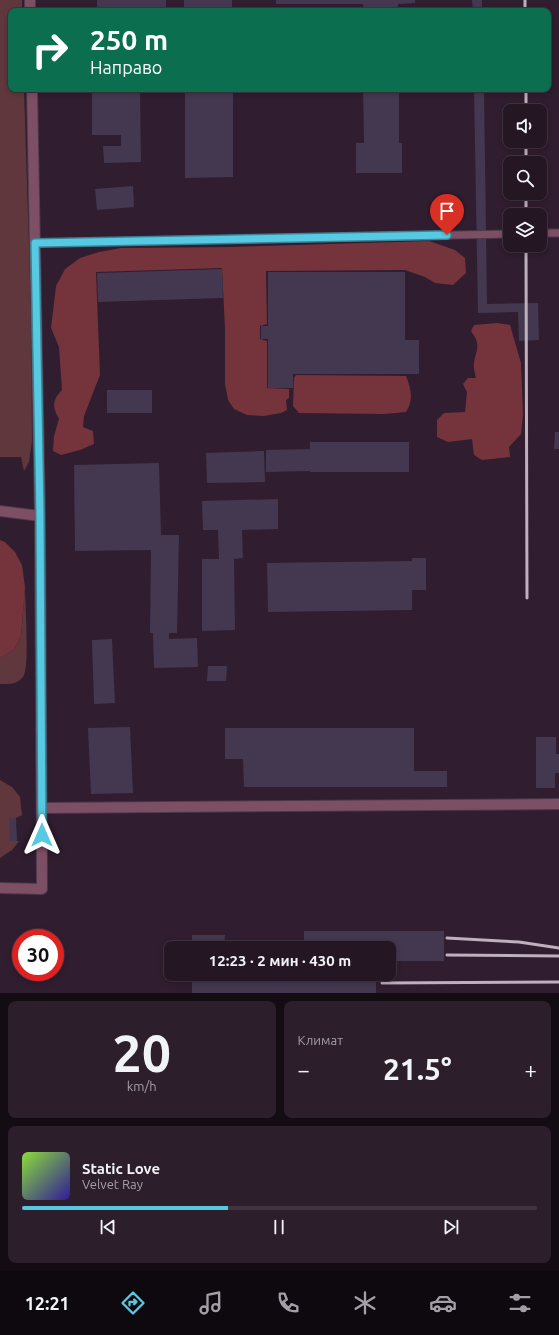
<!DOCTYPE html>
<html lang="ru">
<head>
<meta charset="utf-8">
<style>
	body { margin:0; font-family:Ubuntu,sans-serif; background:#2c1f2b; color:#f1f3f6; height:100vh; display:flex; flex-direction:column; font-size:15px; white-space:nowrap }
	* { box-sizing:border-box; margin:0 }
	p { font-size:13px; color:#a39fa6 }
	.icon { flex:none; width:22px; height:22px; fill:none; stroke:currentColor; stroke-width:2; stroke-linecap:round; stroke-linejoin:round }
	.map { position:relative; height:993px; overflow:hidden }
	.side { display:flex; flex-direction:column; gap:8px; padding:8px; background:#140c13; flex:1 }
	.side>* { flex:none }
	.top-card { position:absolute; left:8px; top:8px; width:543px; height:84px; border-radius:8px; box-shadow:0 2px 6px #0003,0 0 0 1px #413541; background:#0b6e4f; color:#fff; overflow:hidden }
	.buttons { position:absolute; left:503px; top:104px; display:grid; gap:8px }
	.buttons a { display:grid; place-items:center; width:44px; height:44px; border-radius:8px; background:#241623; box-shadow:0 2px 6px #0003,0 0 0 1px #413541; font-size:20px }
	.speed { position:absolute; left:12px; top:929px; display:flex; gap:8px; font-size:20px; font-weight:700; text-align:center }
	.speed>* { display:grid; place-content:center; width:52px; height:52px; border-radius:50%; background:#241623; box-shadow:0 2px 6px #0003,0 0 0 1px #413541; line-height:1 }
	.speed .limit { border:6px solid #d22; background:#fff; color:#111 }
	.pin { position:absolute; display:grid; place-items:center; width:34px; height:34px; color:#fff; margin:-41px -17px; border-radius:50% 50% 50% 0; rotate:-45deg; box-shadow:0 0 4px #0007 }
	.pin .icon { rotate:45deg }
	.me { position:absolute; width:44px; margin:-22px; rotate:0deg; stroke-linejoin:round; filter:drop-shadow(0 0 3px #0008) }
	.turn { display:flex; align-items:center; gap:14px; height:84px; padding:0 16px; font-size:18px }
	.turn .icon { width:52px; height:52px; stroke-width:2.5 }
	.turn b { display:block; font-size:28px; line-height:34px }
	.big { font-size:30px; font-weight:700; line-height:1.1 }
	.side .widget { flex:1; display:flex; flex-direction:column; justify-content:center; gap:6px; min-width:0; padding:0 14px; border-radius:8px; background:#2c1f2b }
	.side .dial { align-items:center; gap:0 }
	.dial b { font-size:52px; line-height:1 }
	.song { display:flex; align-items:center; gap:12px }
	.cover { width:48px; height:48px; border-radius:6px; background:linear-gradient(135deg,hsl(90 70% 55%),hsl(250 70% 35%)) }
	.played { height:4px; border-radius:2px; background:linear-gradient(90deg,#57c9e2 40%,#413541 40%) }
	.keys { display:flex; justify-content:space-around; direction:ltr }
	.heat { display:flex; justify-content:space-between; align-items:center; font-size:22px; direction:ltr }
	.side .tiles { flex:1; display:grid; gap:8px; grid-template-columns:1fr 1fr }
	.widget:last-child { grid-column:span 2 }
	.trip { position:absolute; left:164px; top:941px; width:232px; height:40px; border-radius:8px; background:#241623; box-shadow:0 2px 6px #0003,0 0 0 1px #413541; font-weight:700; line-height:40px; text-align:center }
	.dock { display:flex; height:64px; justify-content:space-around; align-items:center; background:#0e090e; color:#a39fa6 }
	.dock .icon { width:28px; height:28px }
	.dock .active { color:#57c9e2 }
	.dock b { font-size:18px; color:#f1f3f6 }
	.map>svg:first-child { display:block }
</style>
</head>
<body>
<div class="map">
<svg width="559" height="993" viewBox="0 0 559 993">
	<rect width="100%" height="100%" fill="#301d2f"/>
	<path fill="#60373c" d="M 0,0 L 22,0 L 22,11 L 11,11 L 11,89 L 24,89 L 31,308 L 32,441 L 29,462 L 24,471 L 21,457 L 0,457 Z
		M 25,587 C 25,602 30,668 23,677 C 16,685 9,684 0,684 L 0,658 L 14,650 L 21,636 Z
		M 0,780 L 12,787 L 20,797 L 22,815 L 16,818 L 10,818 L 17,841 L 19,841 L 12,850 L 0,858 Z"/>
	<path fill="#75333c" d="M 429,241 L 455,250 L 465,258 L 466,273 L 453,285 L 435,283 L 425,277 L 405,270 L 266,271 L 267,324 L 260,326 L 260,339 L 267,341 L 267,388 L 289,389 L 289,398 L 286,400 L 287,410 L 281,413 L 264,416 L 247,415 L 234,409 L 228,400 L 225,384 L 225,329 L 222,268 L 96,272 L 100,375 L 84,416 L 83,427 L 93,431 L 94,444 L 80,450 L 61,455 L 53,451 L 54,436 L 59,419 C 52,406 52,401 62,390 L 59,347 L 51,328 L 56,286 L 65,269 L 80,258 L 99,252 L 121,248 L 230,247 Z
		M 497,323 L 510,325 L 521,363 L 523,414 L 521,434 L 509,447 L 510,457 L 482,460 L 474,455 L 472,439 L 448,442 L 437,437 L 437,420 L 444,413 L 465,412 L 467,392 L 463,384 L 468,378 L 476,378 C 475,373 473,367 474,362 C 477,347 481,345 471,331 L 474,325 Z
		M 296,375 L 406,376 C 411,388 414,400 406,412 L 384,414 L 299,413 L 293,406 L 294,378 Z
		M 0,540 L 5,542 L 15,552 L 22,565 L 25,587 L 21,636 L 14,650 L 0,658 Z"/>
	<path fill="#433850" d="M 97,0 L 166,0 L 166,11 L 97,11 Z
		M 184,0 L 232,0 L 232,11 L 184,11 Z
		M 276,0 L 415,0 L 415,3 L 398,4 L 398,11 L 363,11 L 363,4 L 276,4 Z
		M 472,0 L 482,0 L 482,11 L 473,11 Z
		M 92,89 L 140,89 L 141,162 L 104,163 L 103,146 L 121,146 L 121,135 L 92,135 Z
		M 185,89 L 233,89 L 233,177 L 185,178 Z
		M 363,89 L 399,89 L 399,143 L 402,143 L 402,173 L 356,173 L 356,143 L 364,143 Z
		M 474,89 L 484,89 L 487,304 L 538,303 L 539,340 L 519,341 L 518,312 L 478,313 Z
		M 133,186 L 134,207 L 97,210 L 95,189 Z
		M 222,269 L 223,298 L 98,302 L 97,273 Z
		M 268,272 L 405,272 L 405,340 L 419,340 L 419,374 L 293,374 L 293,388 L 268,388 L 268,339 L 261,339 L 261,326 L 268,326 Z
		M 107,390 L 152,390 L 152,413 L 107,413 Z
		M 555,432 L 559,432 L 559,449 L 554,449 Z
		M 310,442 L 409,442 L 409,472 L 310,472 L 310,471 L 266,472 L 266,450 L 310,449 Z
		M 264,451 L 265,482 L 207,483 L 206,453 Z
		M 159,463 L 161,535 L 179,535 L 177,633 L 169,633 L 169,639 L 197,638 L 198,667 L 154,668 L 153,633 L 150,633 L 151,550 L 75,551 L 74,465 Z
		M 278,499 L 278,529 L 242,530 L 243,558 L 234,559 L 235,630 L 202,631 L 202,559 L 219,559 L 218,530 L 203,530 L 202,501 Z
		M 412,558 L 426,558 L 426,590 L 412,590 L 412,610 L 268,612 L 267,563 L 412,561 Z
		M 112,639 L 115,703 L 94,704 L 92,640 Z
		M 208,666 L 227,666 L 226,681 L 207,681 Z
		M 130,727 L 133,793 L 91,794 L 88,728 Z
		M 225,728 L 414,728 L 414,771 L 447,771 L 447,787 L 244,787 L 243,759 L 225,759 Z
		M 536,737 L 556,737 L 556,754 L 559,754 L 559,773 L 555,773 L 555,788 L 536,788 Z
		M 9,818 L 16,818 L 17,841 L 10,841 Z
		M 304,931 L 444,931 L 444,961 L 389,961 L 389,948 L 304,948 Z
		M 192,935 L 225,935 L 224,948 L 192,948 Z
		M 192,974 L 224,974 L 224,977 L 376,978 L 376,993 L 192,993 Z"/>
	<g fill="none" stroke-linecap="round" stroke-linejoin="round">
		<defs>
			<path id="lane" d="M 540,233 L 559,233
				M 35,243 L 510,234"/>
			<path id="street" d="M 30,0 L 30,11
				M 0,511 L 40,516
				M 42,808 L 559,804
				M 0,888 L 42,889 L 40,516 L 32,89"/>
		</defs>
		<use href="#lane" stroke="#4b394a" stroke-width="9"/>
		<use href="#street" stroke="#4b394a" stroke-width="12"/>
		<use href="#lane" stroke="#7d4f65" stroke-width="7"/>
		<use href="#street" stroke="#7d4f65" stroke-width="10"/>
		<path stroke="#beb0bd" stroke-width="3" d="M 525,0 L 525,11
			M 526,89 L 526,111
			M 526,141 L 526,163
			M 526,193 L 526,215
			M 526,245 L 527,598
			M 447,938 L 519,942 L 559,948
			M 447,955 L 559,956
			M 382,983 L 559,982"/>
	</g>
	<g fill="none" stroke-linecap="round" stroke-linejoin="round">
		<defs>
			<path id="route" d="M 42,835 L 40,516 L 35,243 L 447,235"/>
		</defs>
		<use href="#route" stroke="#398393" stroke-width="10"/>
		<use href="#route" stroke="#57c9e2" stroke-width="7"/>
	</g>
</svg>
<div class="buttons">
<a><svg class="icon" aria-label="sound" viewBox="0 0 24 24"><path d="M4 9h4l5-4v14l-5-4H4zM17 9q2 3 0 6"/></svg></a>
<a><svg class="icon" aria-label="search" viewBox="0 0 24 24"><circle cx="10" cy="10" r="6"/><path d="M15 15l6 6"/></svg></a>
<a><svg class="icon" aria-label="layers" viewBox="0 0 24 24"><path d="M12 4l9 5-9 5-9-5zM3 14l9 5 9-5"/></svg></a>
</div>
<div class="speed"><div class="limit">30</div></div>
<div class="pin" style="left:447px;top:235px;background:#d93025"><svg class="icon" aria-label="arrive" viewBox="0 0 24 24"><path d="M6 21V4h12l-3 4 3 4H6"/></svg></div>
<svg class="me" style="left:42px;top:835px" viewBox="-20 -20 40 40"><path d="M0-17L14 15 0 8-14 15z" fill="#57c9e2" stroke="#fff" stroke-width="4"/></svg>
<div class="trip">12:23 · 2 мин · 430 m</div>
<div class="top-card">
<div class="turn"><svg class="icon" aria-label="right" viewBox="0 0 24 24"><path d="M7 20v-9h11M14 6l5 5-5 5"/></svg><div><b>250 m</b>Направо</div></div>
</div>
</div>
<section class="side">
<div class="tiles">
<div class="widget dial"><b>20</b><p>km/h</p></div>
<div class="widget"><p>Климат</p>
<div class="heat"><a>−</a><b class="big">21.5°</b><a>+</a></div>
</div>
<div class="widget">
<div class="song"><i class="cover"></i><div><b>Static Love</b><p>Velvet Ray</p></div></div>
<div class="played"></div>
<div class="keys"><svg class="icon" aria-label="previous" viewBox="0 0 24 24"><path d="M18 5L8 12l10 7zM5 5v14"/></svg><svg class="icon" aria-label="pause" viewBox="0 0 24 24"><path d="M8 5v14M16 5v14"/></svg><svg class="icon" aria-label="next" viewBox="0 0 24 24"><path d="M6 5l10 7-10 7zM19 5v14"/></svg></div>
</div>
</div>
</section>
<nav class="dock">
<b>12:21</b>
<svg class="icon active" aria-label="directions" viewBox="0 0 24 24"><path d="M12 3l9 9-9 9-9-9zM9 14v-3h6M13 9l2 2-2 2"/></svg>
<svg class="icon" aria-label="music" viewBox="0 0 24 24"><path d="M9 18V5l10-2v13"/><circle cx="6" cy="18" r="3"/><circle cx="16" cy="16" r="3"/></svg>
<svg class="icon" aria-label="phone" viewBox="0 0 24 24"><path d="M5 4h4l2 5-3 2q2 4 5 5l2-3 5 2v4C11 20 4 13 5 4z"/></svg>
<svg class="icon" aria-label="climate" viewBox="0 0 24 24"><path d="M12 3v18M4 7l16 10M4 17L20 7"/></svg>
<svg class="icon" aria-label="car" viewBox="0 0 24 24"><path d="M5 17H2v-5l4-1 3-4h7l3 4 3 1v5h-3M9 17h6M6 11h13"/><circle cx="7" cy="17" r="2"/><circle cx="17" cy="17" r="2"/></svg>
<svg class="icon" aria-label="filters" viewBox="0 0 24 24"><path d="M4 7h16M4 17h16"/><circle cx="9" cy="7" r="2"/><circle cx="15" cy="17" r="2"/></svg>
</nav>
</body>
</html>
